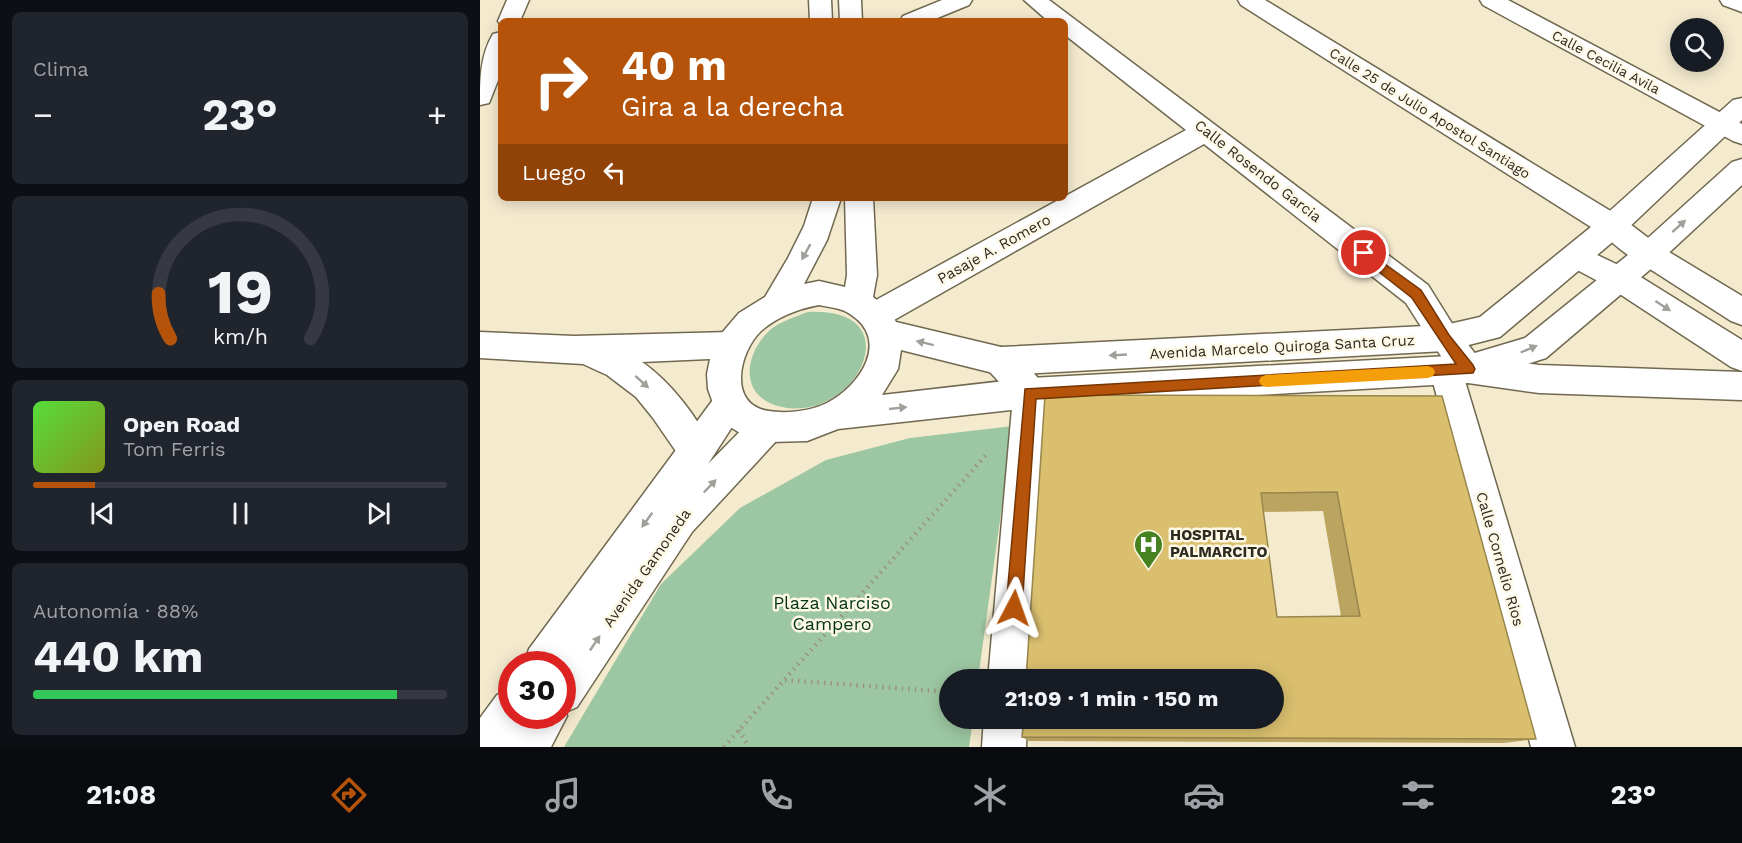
<!DOCTYPE html>
<html lang="es">
<head>
<meta charset="utf-8">
<style>
	body { margin:0; font-family:"Work Sans",sans-serif; background:#20242c; color:#f1f3f6; height:100vh; display:flex; flex-direction:column; font-size:22px; white-space:nowrap }
	* { box-sizing:border-box; margin:0 }
	p { font-size:20px; color:#9ea1a6 }
	.icon { flex:none; width:33px; height:33px; fill:none; stroke:currentColor; stroke-width:2; stroke-linecap:round; stroke-linejoin:round }
	.map { position:relative; flex:1; overflow:hidden }
	.sheet { display:flex; flex-direction:column; gap:12px; padding:12px; background:#0d0f14; width:480px }
	.sheet>* { flex:none }
	.guide { position:absolute; left:18px; top:18px; width:570px; height:183px; border-radius:9px; box-shadow:0 3px 15px #0003; background:#b45309; color:#fff; overflow:hidden }
	.controls { position:absolute; left:1190px; top:18px; display:grid; gap:12px }
	.controls a { display:grid; place-items:center; width:54px; height:54px; border-radius:50%; background:#171b24; box-shadow:0 3px 15px #0003; font-size:30px }
	.speed { position:absolute; left:18px; top:651px; display:flex; gap:12px; font-size:30px; font-weight:700; text-align:center }
	.speed>* { display:grid; place-content:center; width:78px; height:78px; border-radius:50%; background:#171b24; box-shadow:0 3px 15px #0003; line-height:1 }
	.speed .limit { border:9px solid #d22; background:#fff; color:#111 }
	.pin { position:absolute; display:grid; place-items:center; width:51px; height:51px; color:#fff; margin:-26px; border:3px solid #fff; border-radius:50%; box-shadow:0 2px 6px #0007 }
	.me { position:absolute; width:66px; margin:-33px; rotate:4deg; stroke-linejoin:round; filter:drop-shadow(0 0 4px #0008) }
	.turn { display:flex; align-items:center; gap:21px; height:126px; padding:0 24px; font-size:27px }
	.turn .icon { width:78px; height:78px; stroke-width:2.5 }
	.turn b { display:block; font-size:42px; line-height:51px }
	.then { display:flex; align-items:center; height:57px; padding:0 24px; background:#0003; gap:12px; font-size:22px }
	.big { font-size:45px; font-weight:700; line-height:1.1 }
	.sheet .tile { flex:1; display:flex; flex-direction:column; justify-content:center; gap:9px; min-width:0; padding:0 21px; border-radius:9px; background:#20242c }
	.sheet .dial { align-items:center; gap:0 }
	.dial svg { height:156px; overflow:visible; fill:none; stroke:#363941; stroke-width:7; stroke-linecap:round; text-anchor:middle }
	.dial text { fill:#f1f3f6; stroke:none }
	.song { display:flex; align-items:center; gap:18px }
	.cover { width:72px; height:72px; border-radius:9px; background:linear-gradient(135deg,hsl(110 70% 55%),hsl(70 70% 35%)) }
	.played { height:6px; border-radius:3px; background:linear-gradient(90deg,#b45309 15%,#363941 15%) }
	.keys { display:flex; justify-content:space-around; direction:ltr }
	.heat { display:flex; justify-content:space-between; align-items:center; font-size:33px; direction:ltr }
	.charge { height:9px; border-radius:4px; background:linear-gradient(90deg,#34c759 88%,#363941 0) }
	.trip { position:absolute; left:459px; top:669px; width:345px; height:60px; border-radius:30px; background:#171b24; box-shadow:0 3px 15px #0003; font-weight:700; line-height:60px; text-align:center }
	.dock { display:flex; height:96px; justify-content:space-around; align-items:center; background:#090b0e; color:#9ea1a6 }
	.dock .icon { width:42px; height:42px }
	.dock .current { color:#b45309 }
	.dock b { font-size:27px; color:#f1f3f6 }
	main { display:flex; flex:1; min-height:0 }
	.map>svg:first-child { display:block }
</style>
</head>
<body>
<main>
<section class="sheet">
<div class="tile"><p>Clima</p>
<div class="heat"><a>−</a><b class="big">23°</b><a>+</a></div>
</div>
<div class="tile dial"><svg viewBox="0 0 100 80">
<path d="M14 69A42 42 0 1 1 86 69"/>
<path d="M14 69A42 42 0 0 1 8 46" stroke="#b45309"/>
<text x="50" y="56" font-size="32" font-weight="700">19</text>
<text x="50" y="72" font-size="11">km/h</text>
</svg></div>
<div class="tile">
<div class="song"><i class="cover"></i><div><b>Open Road</b><p>Tom Ferris</p></div></div>
<div class="played"></div>
<div class="keys"><svg class="icon" aria-label="previous" viewBox="0 0 24 24"><path d="M18 5L8 12l10 7zM5 5v14"/></svg><svg class="icon" aria-label="pause" viewBox="0 0 24 24"><path d="M8 5v14M16 5v14"/></svg><svg class="icon" aria-label="next" viewBox="0 0 24 24"><path d="M6 5l10 7-10 7zM19 5v14"/></svg></div>
</div>
<div class="tile"><p>Autonomía · 88%</p><b class="big">440 km</b><div class="charge"></div></div>
</section>
<div class="map">
<svg width="1262" height="747" viewBox="0 0 1262 747">
	<rect width="100%" height="100%" fill="#f4ebcf"/>
	<path fill="#9dc7a2" d="M 328,312 C 434,307 376,423 302,407 C 259,398 263,355 290,330 C 301,321 315,317 328,312 Z
		M 533,426 L 498,679 L 470,680 L 470,718 L 493,719 L 489,747 L 84,747 L 181,584 L 260,508 L 346,460 L 430,438 Z"/>
	<g fill="none" stroke-linecap="round" stroke-linejoin="round">
		<defs>
			<path id="minor" d="M 27,0 L 49,0 L 40,21 L 21,21 L 21,26 L 18,21 Z
				M 462,0 L 492,0 L 489,5 L 450,21 L 420,21 L 423,16 Z
				M 544,0 L 569,0 L 948,285 L 981,338 L 976,347 L 965,351 L 954,347 L 926,303 L 724,144 L 407,324 L 396,328 L 385,324 L 380,315 L 385,306 L 706,130 L 585,35 L 585,21 L 568,21 Z
				M 758,0 L 785,0 L 1142,218 L 1179,246 L 1184,254 L 1179,262 C 1157,269 1139,247 1122,234 L 761,5 Z
				M 1000,0 L 1028,0 L 1262,124 L 1262,144 L 1253,141 L 1003,5 Z
				M 1240,0 L 1262,0 L 1262,12 L 1243,5 Z
				M 21,32 L 21,73 L 9,103 L 0,105 C 0,80 0,56 13,34 Z
				M 0,332 L 94,336 L 251,332 L 262,335 L 267,345 L 262,355 L 251,358 L 162,362 C 192,383 219,419 234,452 L 228,463 L 216,468 L 204,463 L 173,418 L 156,397 L 127,375 L 103,364 L 0,358 Z
				M 521,347 C 540,354 558,375 567,393 L 550,680 L 508,680 L 533,397 L 509,371 L 505,361 L 509,351 Z
				M 966,357 L 978,361 L 982,371 L 1095,747 L 1051,747 L 950,371 L 954,361 Z
				M 504,718 L 547,718 L 546,747 L 502,747 Z"/>
			<path id="tertiary" d="M 1169,243 L 1179,246 L 1262,296 L 1262,325 L 1251,321 L 1159,262 L 1154,254 L 1159,246 Z
				M 1096,245 L 1151,271 L 1262,340 L 1262,371 L 1251,367 L 1129,287 L 1086,264 L 1081,256 L 1086,248 Z
				M 965,325 L 976,329 L 997,356 L 1059,365 L 1262,372 L 1262,400 L 1059,393 L 988,383 L 976,379 L 949,338 L 954,329 Z
				M 250,389 L 262,393 L 267,404 L 228,464 L 275,416 L 287,412 L 299,416 L 304,427 L 299,438 L 212,532 L 97,707 L 86,712 L 87,716 L 71,747 L 0,747 L 0,718 L 17,695 L 32,689 L 32,716 L 82,716 L 82,664 L 44,664 L 49,649 L 238,393 Z"/>
			<path id="primary" d="M 329,0 L 351,0 L 352,21 L 330,21 Z
				M 359,0 L 381,0 L 382,21 L 360,21 Z
				M 1262,98 L 1262,120 L 1142,234 L 1020,337 L 965,351 L 521,375 L 421,350 L 418,369 L 402,395 L 550,378 L 988,355 L 1045,338 L 1159,246 L 1252,162 L 1262,159 L 1262,185 L 1179,262 L 1066,358 L 988,383 L 550,408 L 358,429 L 327,441 L 290,442 L 260,433 L 247,425 L 233,403 L 228,389 L 227,374 L 230,359 L 241,334 L 259,313 L 285,297 L 308,258 L 324,226 L 333,198 L 361,198 L 347,240 L 324,284 L 339,281 L 365,287 L 367,275 L 365,198 L 393,198 L 397,275 L 393,297 L 410,311 L 416,322 L 521,347 L 965,325 L 1000,317 L 1122,218 L 1253,100 ZM 339,305 C 348,307 362,308 370,314 C 411,340 380,386 347,403 C 331,411 307,414 289,411 C 247,405 259,352 281,331 C 298,316 318,309 339,305 Z"/>
		</defs>
		<use href="#minor" stroke="#70684f" stroke-width="3"/>
		<use href="#tertiary" stroke="#70684f" stroke-width="3"/>
		<use href="#primary" stroke="#70684f" stroke-width="3"/>
		<path stroke="#9a937f" stroke-width="4.5" stroke-dasharray="1.5 5" stroke-linecap="butt" d="M 305,680 L 470,692
			M 259,730 L 269,747
			M 244,747 L 508,453"/>
		<use href="#minor" fill="#fff" fill-rule="evenodd"/>
		<use href="#tertiary" fill="#fff" fill-rule="evenodd"/>
		<use href="#primary" fill="#fff" fill-rule="evenodd"/>
	</g>
	<path fill="#bba45f" fill-rule="evenodd" d="M 565,395 L 962,396 L 1056,739 L 1024,743 L 549,741 L 542,737 ZM 843,511 L 861,616 L 797,617 L 783,512 Z"/>
	<path fill="#d9bf6e" stroke="#98864d" stroke-width="1.5" fill-rule="evenodd" d="M 565,395 L 962,396 L 1056,739 L 542,737 L 544,718 L 794,718 L 794,680 L 546,680 ZM 857,492 L 880,616 L 797,617 L 781,493 Z"/>
	<defs><path id="oneway-solid" d="M-6-.8H1V-3.2L6.5 0L1 3.2V.8H-6Z" transform="scale(1.5)"/></defs>
	<g fill="#a09f9a">
		<use href="#oneway-solid" transform="translate(1199 226) rotate(-42)"/>
		<use href="#oneway-solid" transform="translate(326 252) rotate(119)"/>
		<use href="#oneway-solid" transform="translate(1183 306) rotate(33)"/>
		<use href="#oneway-solid" transform="translate(445 343) rotate(-166)"/>
		<use href="#oneway-solid" transform="translate(1049 349) rotate(-23)"/>
		<use href="#oneway-solid" transform="translate(638 355) rotate(177)"/>
		<use href="#oneway-solid" transform="translate(162 382) rotate(42)"/>
		<use href="#oneway-solid" transform="translate(418 408) rotate(-6)"/>
		<use href="#oneway-solid" transform="translate(230 486) rotate(-46)"/>
		<use href="#oneway-solid" transform="translate(167 520) rotate(126)"/>
		<use href="#oneway-solid" transform="translate(115 643) rotate(-56)"/>
	</g>
	<path fill="#b45309" stroke="#753606" stroke-width="1.5" d="M 884,249 L 941,290 L 969,335 L 993,365 L 995,369 L 993,373 L 556,399 L 542,608 L 540,614 L 534,616 L 528,614 L 526,608 L 545,389 L 976,364 L 932,298 L 880,257 L 878,253 Z"/>
	<path fill="#f59e0b" d="M 948,366 L 953,368 L 955,372 L 953,376 L 948,378 L 786,387 L 781,385 L 779,381 L 781,377 L 786,375 Z"/>
	<defs>
		<symbol id="hospital-pin" viewBox="-11 -11 22 30"><path d="M0 17L-7.5 6A9.5 9.5 0 1 1 7.5 6Z" fill="#468220" stroke="#fef8e7"/><path d="M-5-5h3v3.5h4V-5h3V5h-3V1.5h-4V5h-3Z" fill="#fff"/></symbol>
	</defs>
	<g fill-rule="evenodd">
		<use href="#hospital-pin" x="652" y="528" width="33" height="45"/>
	</g>
	<g text-anchor="middle" dominant-baseline="central" stroke-width="5" stroke-linejoin="round" paint-order="stroke">
		<g font-size="14" fill="#2d2a1f" stroke="#fef8e7">
			<text transform="translate(1126 62) rotate(28)">Calle Cecilia Avila</text>
			<text transform="translate(950 113) rotate(32)">Calle 25 de Julio Apostol Santiago</text>
		</g>
		<g font-size="15" fill="#2d2a1f" stroke="#fef8e7">
			<text transform="translate(778 171) rotate(38)">Calle Rosendo Garcia</text>
			<text transform="translate(514 249) rotate(-29)">Pasaje A. Romero</text>
			<text transform="translate(802 347) rotate(-3)">Avenida Marcelo Quiroga Santa Cruz</text>
			<text transform="translate(1020 559) rotate(74)">Calle Cornelio Rios</text>
			<text transform="translate(167 568) rotate(-55)">Avenida Gamoneda</text>
		</g>
		<g font-size="15" font-weight="bold" fill="#2d2a1f" stroke="#fef8e7" text-anchor="start">
			<text x="690" y="535">HOSPITAL<tspan x="690" dy="17">PALMARCITO</tspan></text>
		</g>
		<g font-size="18" fill="#033612" stroke="#fef8e7">
			<text x="352" y="602">Plaza Narciso<tspan x="352" dy="21">Campero</tspan></text>
		</g>
	</g>
</svg>
<div class="controls">
<a><svg class="icon" aria-label="search" viewBox="0 0 24 24"><circle cx="10" cy="10" r="6"/><path d="M15 15l6 6"/></svg></a>
</div>
<div class="speed"><div class="limit">30</div></div>
<div class="pin" style="left:884px;top:253px;background:#d93025"><svg class="icon" aria-label="arrive" viewBox="0 0 24 24"><path d="M6 21V4h12l-3 4 3 4H6"/></svg></div>
<svg class="me" style="left:534px;top:608px" viewBox="-20 -20 40 40"><path d="M0-17L14 15 0 8-14 15z" fill="#b45309" stroke="#fff" stroke-width="4"/></svg>
<div class="trip">21:09 · 1 min · 150 m</div>
<div class="guide">
<div class="turn"><svg class="icon" aria-label="right" viewBox="0 0 24 24"><path d="M7 20v-9h11M14 6l5 5-5 5"/></svg><div><b>40 m</b>Gira a la derecha</div></div>
<div class="then">Luego<svg class="icon" aria-label="left" viewBox="0 0 24 24"><path d="M17 20v-9H6M10 6l-5 5 5 5"/></svg></div>
</div>
</div>
</main>
<nav class="dock">
<b>21:08</b>
<svg class="icon current" aria-label="directions" viewBox="0 0 24 24"><path d="M12 3l9 9-9 9-9-9zM9 14v-3h6M13 9l2 2-2 2"/></svg>
<svg class="icon" aria-label="music" viewBox="0 0 24 24"><path d="M9 18V5l10-2v13"/><circle cx="6" cy="18" r="3"/><circle cx="16" cy="16" r="3"/></svg>
<svg class="icon" aria-label="phone" viewBox="0 0 24 24"><path d="M5 4h4l2 5-3 2q2 4 5 5l2-3 5 2v4C11 20 4 13 5 4z"/></svg>
<svg class="icon" aria-label="climate" viewBox="0 0 24 24"><path d="M12 3v18M4 7l16 10M4 17L20 7"/></svg>
<svg class="icon" aria-label="car" viewBox="0 0 24 24"><path d="M5 17H2v-5l4-1 3-4h7l3 4 3 1v5h-3M9 17h6M6 11h13"/><circle cx="7" cy="17" r="2"/><circle cx="17" cy="17" r="2"/></svg>
<svg class="icon" aria-label="filters" viewBox="0 0 24 24"><path d="M4 7h16M4 17h16"/><circle cx="9" cy="7" r="2"/><circle cx="15" cy="17" r="2"/></svg>
<b>23°</b>
</nav>
</body>
</html>
